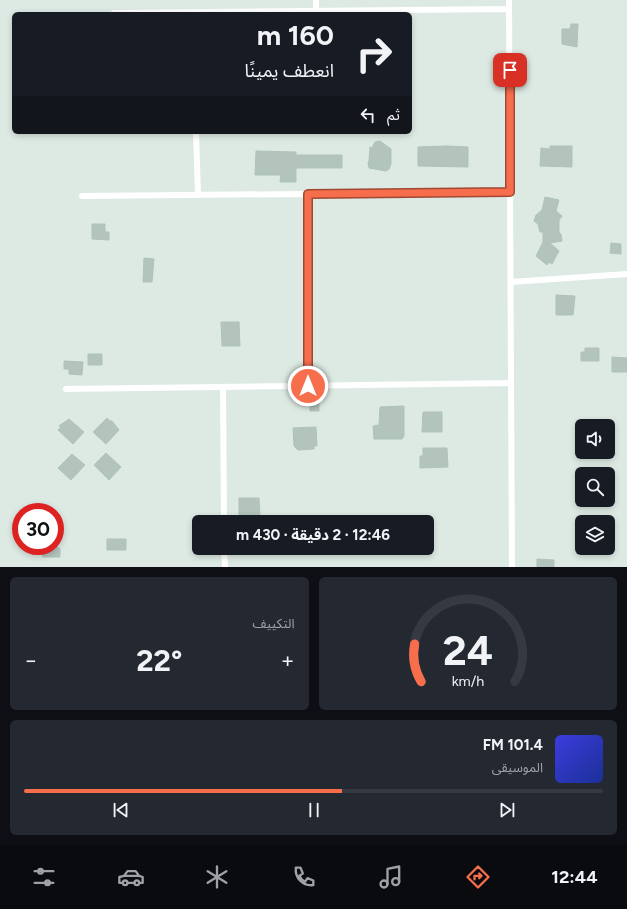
<!DOCTYPE html>
<html lang="ar">
<head>
<meta charset="utf-8">
<style>
	body { margin:0; font-family:Figtree,"Noto Sans Arabic",sans-serif; background:#242831; color:#f1f3f6; direction:rtl; height:100vh; display:flex; flex-direction:column; font-size:15px; white-space:nowrap }
	* { box-sizing:border-box; margin:0 }
	p { font-size:13px; color:#9ea1a6 }
	.icon { flex:none; width:22px; height:22px; fill:none; stroke:currentColor; stroke-width:2; stroke-linecap:round; stroke-linejoin:round }
	.map { position:relative; height:567px; overflow:hidden; direction:ltr }
	.sheet { display:flex; flex-direction:column; gap:10px; padding:10px; background:#0d0f14; flex:1 }
	.sheet>* { flex:none }
	.hud { position:absolute; left:12px; top:12px; width:400px; height:122px; border-radius:6px; box-shadow:0 2px 6px #0003; direction:rtl; background:#171b24; color:#f1f3f6; overflow:hidden }
	.controls { position:absolute; left:575px; top:419px; display:grid; gap:8px }
	.controls a { display:grid; place-items:center; width:40px; height:40px; border-radius:6px; background:#171b24; box-shadow:0 2px 6px #0003; font-size:20px }
	.speed { position:absolute; left:12px; top:503px; display:flex; gap:8px; font-size:20px; font-weight:700; text-align:center }
	.speed>* { display:grid; place-content:center; width:52px; height:52px; border-radius:50%; background:#171b24; box-shadow:0 2px 6px #0003; line-height:1 }
	.speed .limit { border:6px solid #d22; background:#fff; color:#111 }
	.pin { position:absolute; display:grid; place-items:center; width:34px; height:34px; color:#fff; margin:-17px; border-radius:8px; box-shadow:0 2px 6px #0006 }
	.me { position:absolute; width:44px; margin:-22px; rotate:0deg; stroke-linejoin:round; filter:drop-shadow(0 0 3px #0008) }
	.turn { display:flex; align-items:center; gap:14px; height:84px; padding:0 12px; font-size:18px }
	.turn .icon { width:52px; height:52px; stroke-width:2.5 }
	.turn b { display:block; font-size:28px; line-height:34px }
	.then { display:flex; align-items:center; height:38px; padding:0 12px; background:#0003; gap:8px; font-size:15px }
	.big { font-size:30px; font-weight:700; line-height:1.1 }
	.sheet .widget { flex:1; display:flex; flex-direction:column; justify-content:center; gap:6px; min-width:0; padding:0 14px; border-radius:6px; background:#242831 }
	.sheet .dial { align-items:center; gap:0 }
	.dial svg { height:104px; overflow:visible; fill:none; stroke:#363941; stroke-width:7; stroke-linecap:round; text-anchor:middle }
	.dial text { fill:#f1f3f6; stroke:none }
	.song { display:flex; align-items:center; gap:12px }
	.cover { width:48px; height:48px; border-radius:6px; background:linear-gradient(135deg,hsl(240 70% 55%),hsl(230 70% 35%)) }
	.played { height:4px; border-radius:2px; background:linear-gradient(90deg,#f76e4d 55%,#363941 55%) }
	.keys { display:flex; justify-content:space-around; direction:ltr }
	.heat { display:flex; justify-content:space-between; align-items:center; font-size:22px; direction:ltr }
	.sheet .tiles { flex:1; display:grid; gap:10px; grid-template-columns:1fr 1fr }
	.widget:last-child { grid-column:span 2 }
	.trip { position:absolute; left:192px; top:515px; width:242px; height:40px; border-radius:6px; background:#171b24; box-shadow:0 2px 6px #0003; font-weight:700; line-height:40px; text-align:center; direction:rtl }
	.menu { display:flex; height:64px; justify-content:space-around; align-items:center; background:#090b0e; color:#9ea1a6 }
	.menu .icon { width:28px; height:28px }
	.menu .selected { color:#f76e4d }
	.menu b { font-size:18px; color:#f1f3f6 }
	.map>svg:first-child { display:block }
</style>
</head>
<body>
<div class="map">
<svg width="627" height="567" viewBox="0 0 627 567">
	<rect width="100%" height="100%" fill="#ddeae3"/>
	<path fill="#b2c4bc" stroke="#afc3ba" d="M 571,24 L 578,24 L 577,47 L 562,44 L 562,29 L 570,29 Z
		M 380,141 L 391,149 L 391,164 L 389,169 L 386,171 L 369,168 L 368,162 L 369,161 L 370,147 L 372,148 L 375,142 Z
		M 447,146 L 468,147 L 468,167 L 418,166 L 418,147 Z
		M 550,146 L 572,146 L 572,167 L 540,166 L 541,148 L 550,149 Z
		M 256,151 L 296,152 L 296,155 L 342,155 L 342,168 L 296,168 L 296,182 L 280,182 L 281,175 L 255,175 Z
		M 545,197 L 559,200 L 556,211 L 562,216 L 559,220 L 559,233 L 561,234 L 562,241 L 550,243 L 559,251 L 552,264 L 549,262 L 547,265 L 536,256 L 543,242 L 543,232 L 540,232 L 538,224 L 534,221 L 536,215 L 542,210 Z
		M 92,224 L 105,224 L 105,232 L 109,232 L 109,240 L 92,239 Z
		M 611,243 L 621,244 L 621,254 L 610,253 Z
		M 144,258 L 154,259 L 152,282 L 143,282 Z
		M 556,295 L 575,296 L 573,315 L 556,315 Z
		M 221,322 L 239,322 L 240,346 L 222,346 Z
		M 585,348 L 599,348 L 599,361 L 581,361 L 581,352 L 585,352 Z
		M 88,354 L 102,354 L 102,365 L 88,365 Z
		M 612,357 L 627,358 L 627,372 L 612,372 Z
		M 64,361 L 83,362 L 82,375 L 69,374 L 69,369 L 64,369 Z
		M 310,399 L 319,399 L 319,411 L 310,411 Z
		M 404,406 L 404,436 L 402,439 L 374,439 L 373,426 L 379,425 L 380,407 Z
		M 423,412 L 442,412 L 442,432 L 422,432 Z
		M 107,418 L 110,421 L 112,421 L 119,430 L 106,444 L 93,432 Z
		M 69,419 L 84,432 L 73,444 L 58,430 L 61,427 L 59,426 Z
		M 316,427 L 317,446 L 314,446 L 314,449 L 298,450 L 294,446 L 293,428 Z
		M 423,448 L 447,448 L 448,467 L 420,468 L 420,456 L 423,456 Z
		M 106,453 L 121,467 L 109,480 L 94,465 Z
		M 72,454 L 85,465 L 71,480 L 58,468 Z
		M 239,498 L 259,498 L 260,516 L 239,517 Z
		M 107,539 L 126,539 L 126,550 L 107,550 Z
		M 43,546 L 56,546 L 60,549 L 60,557 L 43,557 Z
		M 537,559 L 554,560 L 554,567 L 537,567 Z"/>
	<g fill="none" stroke-linecap="round" stroke-linejoin="round">
		<path stroke="#fff" stroke-width="6" d="M 316,0 L 316,11
			M 509,0 L 512,567
			M 114,13 L 509,9
			M 196,132 L 198,195
			M 82,196 L 510,192
			M 511,282 L 627,274
			M 308,386 L 308,194
			M 223,387 L 224,522
			M 66,389 L 511,383
			M 224,548 L 225,567"/>
	</g>
	<g fill="none" stroke-linecap="round" stroke-linejoin="round">
		<defs>
			<path id="route" d="M 308,386 L 308,194 L 510,192 L 510,70"/>
		</defs>
		<use href="#route" stroke="#a14832" stroke-width="10"/>
		<use href="#route" stroke="#f76e4d" stroke-width="7"/>
	</g>
</svg>
<div class="controls">
<a><svg class="icon" aria-label="sound" viewBox="0 0 24 24"><path d="M4 9h4l5-4v14l-5-4H4zM17 9q2 3 0 6"/></svg></a>
<a><svg class="icon" aria-label="search" viewBox="0 0 24 24"><circle cx="10" cy="10" r="6"/><path d="M15 15l6 6"/></svg></a>
<a><svg class="icon" aria-label="layers" viewBox="0 0 24 24"><path d="M12 4l9 5-9 5-9-5zM3 14l9 5 9-5"/></svg></a>
</div>
<div class="speed"><div class="limit">30</div></div>
<div class="pin" style="left:510px;top:70px;background:#d93025"><svg class="icon" aria-label="arrive" viewBox="0 0 24 24"><path d="M6 21V4h12l-3 4 3 4H6"/></svg></div>
<svg class="me" style="left:308px;top:386px" viewBox="-20 -20 40 40"><circle r="17" fill="#f76e4d" stroke="#fff" stroke-width="3"/><path d="M0-11L8 9 0 5-8 9z" fill="#fff"/></svg>
<div class="trip">12:46 · 2 دقيقة · 430 m</div>
<div class="hud">
<div class="turn"><svg class="icon" aria-label="right" viewBox="0 0 24 24"><path d="M7 20v-9h11M14 6l5 5-5 5"/></svg><div><b>160 m</b>انعطف يمينًا</div></div>
<div class="then">ثم<svg class="icon" aria-label="left" viewBox="0 0 24 24"><path d="M17 20v-9H6M10 6l-5 5 5 5"/></svg></div>
</div>
</div>
<section class="sheet">
<div class="tiles">
<div class="widget dial"><svg viewBox="0 0 100 80">
<path d="M14 69A42 42 0 1 1 86 69"/>
<path d="M14 69A42 42 0 0 1 9 40" stroke="#f76e4d"/>
<text x="50" y="56" font-size="32" font-weight="700">24</text>
<text x="50" y="72" font-size="11">km/h</text>
</svg></div>
<div class="widget"><p>التكييف</p>
<div class="heat"><a>−</a><b class="big">22°</b><a>+</a></div>
</div>
<div class="widget">
<div class="song"><i class="cover"></i><div><b>101.4 FM</b><p>الموسيقى</p></div></div>
<div class="played"></div>
<div class="keys"><svg class="icon" aria-label="previous" viewBox="0 0 24 24"><path d="M18 5L8 12l10 7zM5 5v14"/></svg><svg class="icon" aria-label="pause" viewBox="0 0 24 24"><path d="M8 5v14M16 5v14"/></svg><svg class="icon" aria-label="next" viewBox="0 0 24 24"><path d="M6 5l10 7-10 7zM19 5v14"/></svg></div>
</div>
</div>
</section>
<nav class="menu">
<b>12:44</b>
<svg class="icon selected" aria-label="directions" viewBox="0 0 24 24"><path d="M12 3l9 9-9 9-9-9zM9 14v-3h6M13 9l2 2-2 2"/></svg>
<svg class="icon" aria-label="music" viewBox="0 0 24 24"><path d="M9 18V5l10-2v13"/><circle cx="6" cy="18" r="3"/><circle cx="16" cy="16" r="3"/></svg>
<svg class="icon" aria-label="phone" viewBox="0 0 24 24"><path d="M5 4h4l2 5-3 2q2 4 5 5l2-3 5 2v4C11 20 4 13 5 4z"/></svg>
<svg class="icon" aria-label="climate" viewBox="0 0 24 24"><path d="M12 3v18M4 7l16 10M4 17L20 7"/></svg>
<svg class="icon" aria-label="car" viewBox="0 0 24 24"><path d="M5 17H2v-5l4-1 3-4h7l3 4 3 1v5h-3M9 17h6M6 11h13"/><circle cx="7" cy="17" r="2"/><circle cx="17" cy="17" r="2"/></svg>
<svg class="icon" aria-label="filters" viewBox="0 0 24 24"><path d="M4 7h16M4 17h16"/><circle cx="9" cy="7" r="2"/><circle cx="15" cy="17" r="2"/></svg>
</nav>
</body>
</html>
